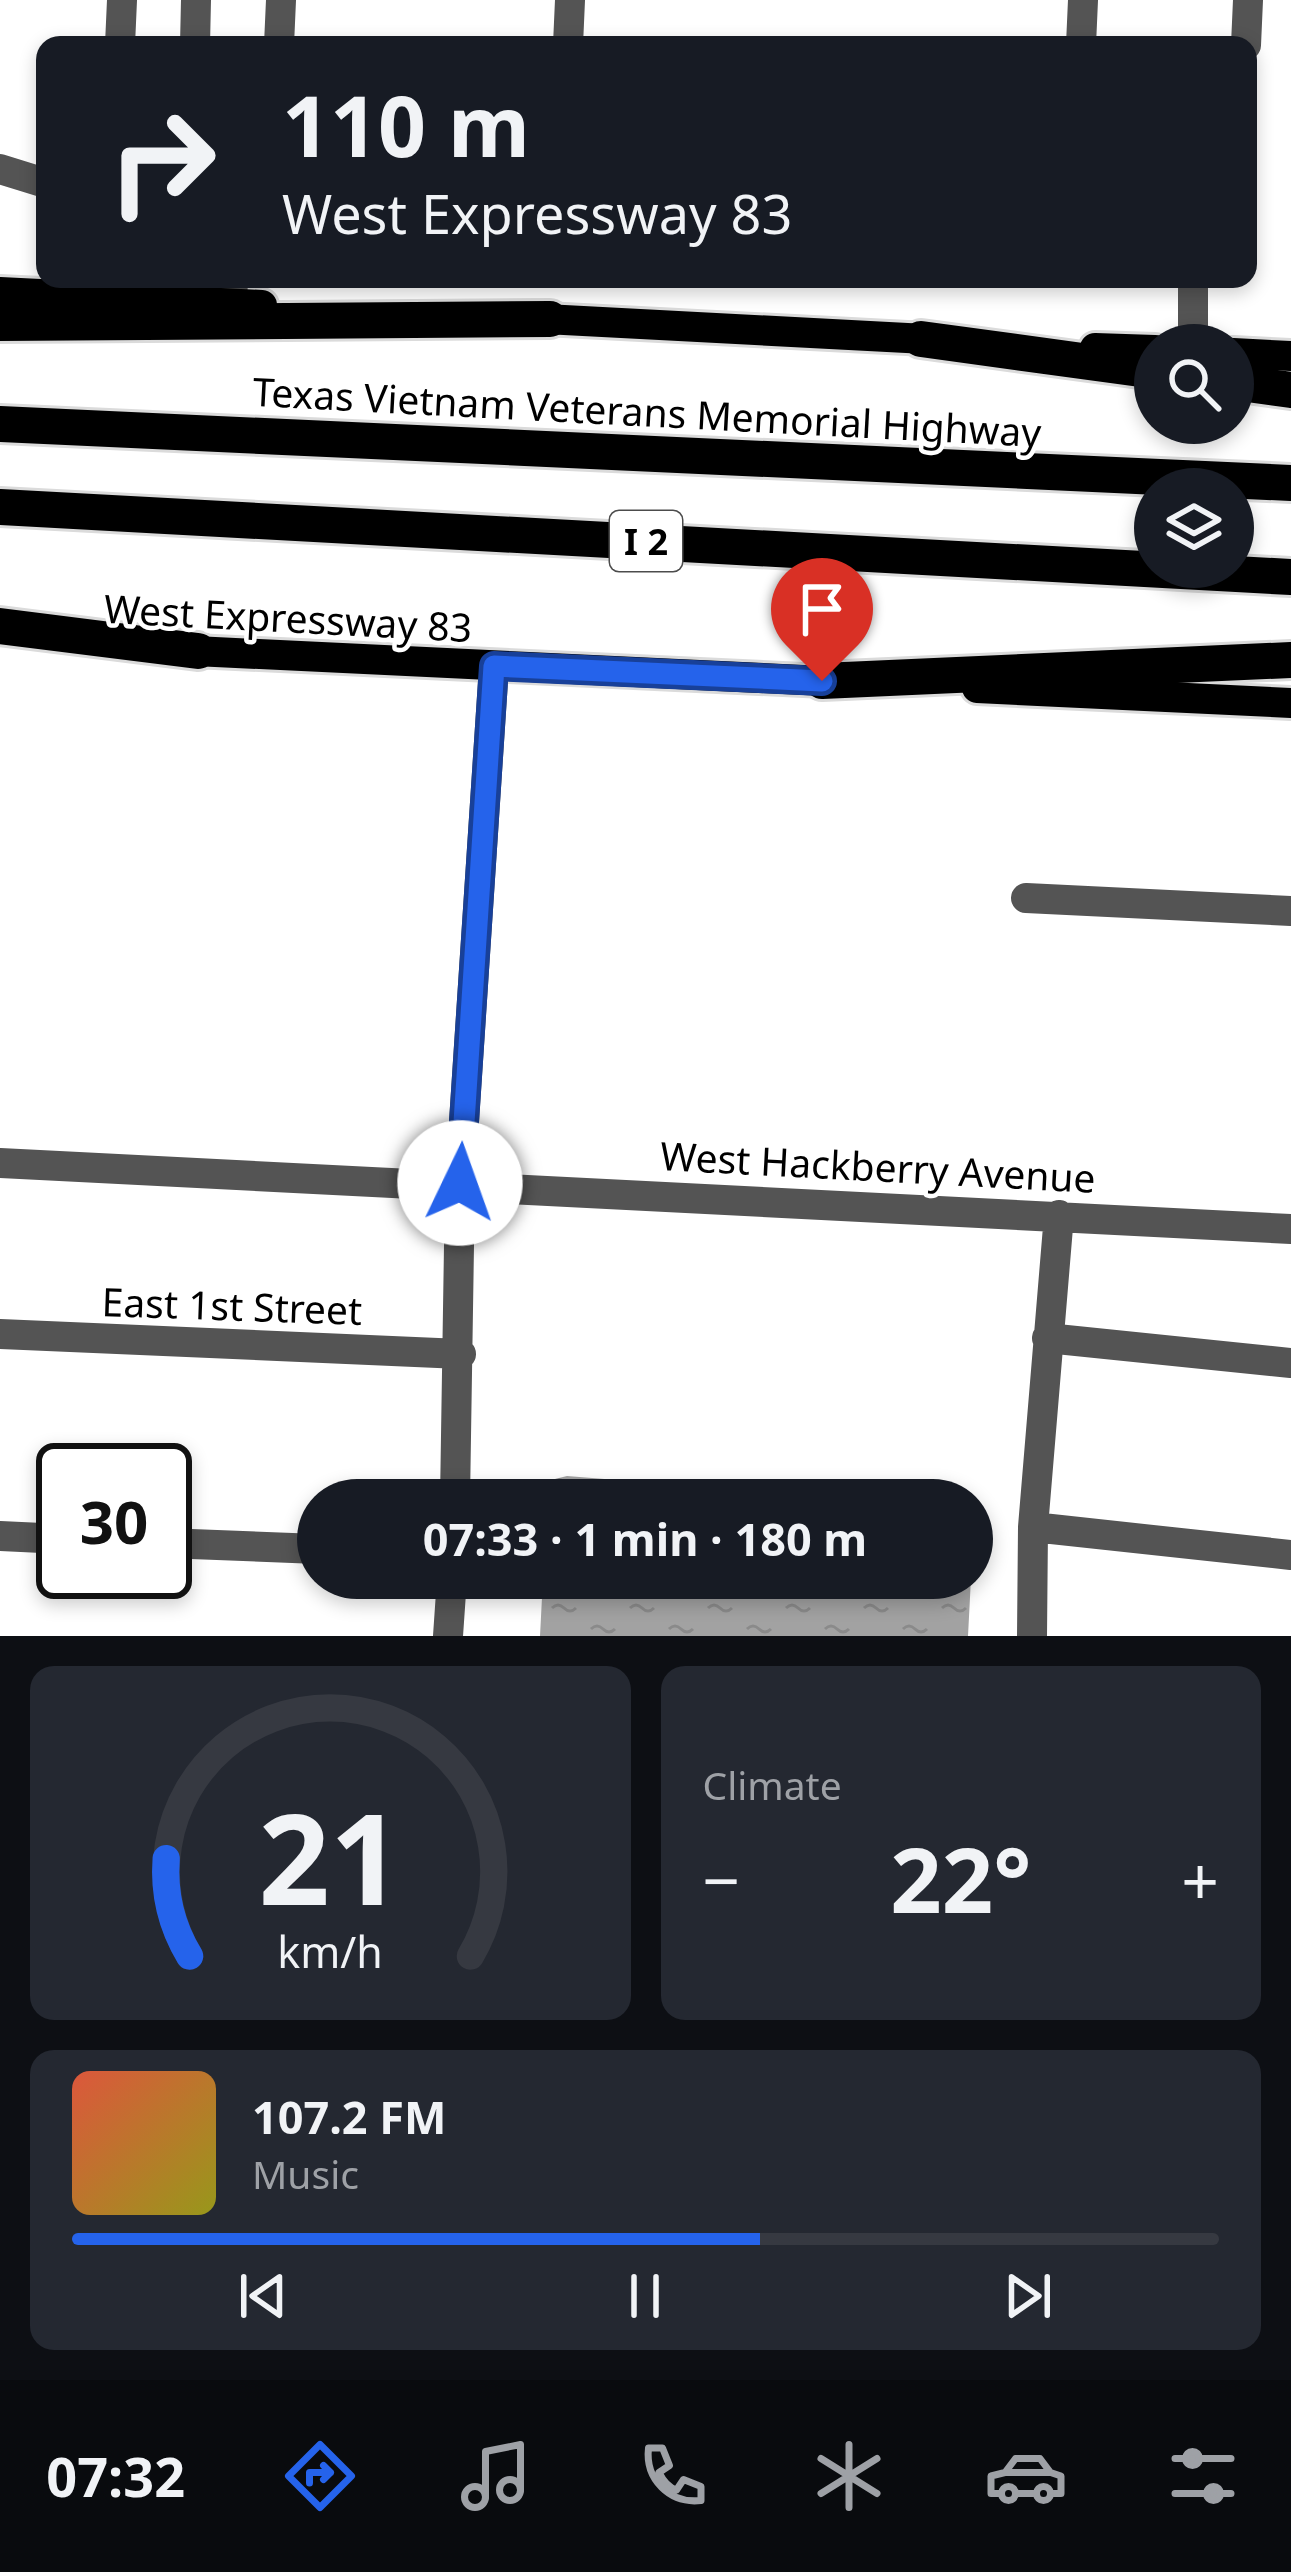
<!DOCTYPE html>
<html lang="en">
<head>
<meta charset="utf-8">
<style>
	body { margin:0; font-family:"Noto Sans",sans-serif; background:#242831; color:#f1f3f6; height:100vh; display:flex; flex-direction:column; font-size:45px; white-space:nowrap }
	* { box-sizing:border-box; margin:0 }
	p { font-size:39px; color:#9ea1a6 }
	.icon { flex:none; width:66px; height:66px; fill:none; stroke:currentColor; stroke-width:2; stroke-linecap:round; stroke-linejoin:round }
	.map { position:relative; height:1636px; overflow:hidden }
	.side { display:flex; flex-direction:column; gap:30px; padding:30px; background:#0d0f14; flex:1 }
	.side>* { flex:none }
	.hud { position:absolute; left:36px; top:36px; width:1221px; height:252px; border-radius:24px; box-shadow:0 6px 18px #0003; background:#171b24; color:#f1f3f6; overflow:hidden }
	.tools { position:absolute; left:1134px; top:324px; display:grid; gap:24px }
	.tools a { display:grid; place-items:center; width:120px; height:120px; border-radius:50%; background:#171b24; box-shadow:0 6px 18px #0003; font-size:60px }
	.speed { position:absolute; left:36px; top:1443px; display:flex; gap:24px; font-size:60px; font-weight:700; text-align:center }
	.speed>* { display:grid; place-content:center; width:156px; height:156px; border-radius:50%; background:#171b24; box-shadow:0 6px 18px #0003; line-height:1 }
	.speed .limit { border:6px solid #111; border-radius:18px; background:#fff; color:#111 }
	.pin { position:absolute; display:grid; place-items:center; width:102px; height:102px; color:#fff; margin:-123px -51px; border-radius:50% 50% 50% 0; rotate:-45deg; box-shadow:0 0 12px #0007 }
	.pin .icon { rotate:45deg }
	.me { position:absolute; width:132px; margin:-66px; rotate:3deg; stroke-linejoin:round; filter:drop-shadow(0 0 9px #0008) }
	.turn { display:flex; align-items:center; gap:42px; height:252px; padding:0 48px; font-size:54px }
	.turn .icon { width:156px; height:156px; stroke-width:2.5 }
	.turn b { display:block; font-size:84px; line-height:102px }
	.big { font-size:90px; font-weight:700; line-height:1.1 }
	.side .tile { flex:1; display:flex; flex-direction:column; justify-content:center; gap:18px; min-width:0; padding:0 42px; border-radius:24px; background:#242831 }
	.side .dial { align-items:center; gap:0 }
	.dial svg { height:312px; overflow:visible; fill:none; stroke:#363941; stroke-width:7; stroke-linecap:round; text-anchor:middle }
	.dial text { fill:#f1f3f6; stroke:none }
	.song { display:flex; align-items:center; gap:36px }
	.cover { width:144px; height:144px; border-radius:18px; background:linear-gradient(135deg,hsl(10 70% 55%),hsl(60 70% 35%)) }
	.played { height:12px; border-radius:6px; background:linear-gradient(90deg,#2563eb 60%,#363941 60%) }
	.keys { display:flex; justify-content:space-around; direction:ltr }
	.heat { display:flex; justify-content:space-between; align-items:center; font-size:66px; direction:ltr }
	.side .tiles { flex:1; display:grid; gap:30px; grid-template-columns:1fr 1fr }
	.tile:last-child { grid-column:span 2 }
	.trip { position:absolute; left:297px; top:1479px; width:696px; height:120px; border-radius:60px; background:#171b24; box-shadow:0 6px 18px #0003; font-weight:700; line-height:120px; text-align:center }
	.menu { display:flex; height:192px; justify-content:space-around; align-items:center; background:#090b0e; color:#9ea1a6 }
	.menu .icon { width:84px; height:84px }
	.menu .active { color:#2563eb }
	.menu b { font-size:54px; color:#f1f3f6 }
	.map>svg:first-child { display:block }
</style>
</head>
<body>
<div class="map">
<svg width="1291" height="1636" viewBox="0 0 1291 1636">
	<defs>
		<pattern id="water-ripples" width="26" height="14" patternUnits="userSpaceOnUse" patternTransform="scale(3)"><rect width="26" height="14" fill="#a2a2a2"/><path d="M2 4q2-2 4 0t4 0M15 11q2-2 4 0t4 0" fill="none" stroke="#8a8a8a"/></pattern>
	</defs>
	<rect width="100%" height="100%" fill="#fff"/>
	<path fill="url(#water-ripples)" d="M 567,1476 L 867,1500 L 546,1500 L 551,1480 Z
		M 543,1578 L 971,1578 L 968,1636 L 540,1636 Z"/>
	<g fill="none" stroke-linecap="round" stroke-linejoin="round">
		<defs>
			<path id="major" d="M 0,292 L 262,305
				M 526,318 L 945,340
				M 1095,348 L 1155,350
				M 1233,353 L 1291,356
				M 174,650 L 845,682
				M 977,688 L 1291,703"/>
			<path id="highway" d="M 0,323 L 550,319
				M 921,339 L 1155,371
				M 1233,382 L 1291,390
				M 0,424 L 1291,483
				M 0,507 L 1291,577
				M 0,626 L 198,651
				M 822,681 L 1291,660"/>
		</defs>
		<use href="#major" stroke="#dbdbdb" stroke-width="36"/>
		<use href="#highway" stroke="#dbdbdb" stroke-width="42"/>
		<path stroke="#545454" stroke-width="30" d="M 120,45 L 122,0
			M 195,45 L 196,0
			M 279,45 L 281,0
			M 568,45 L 570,0
			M 1081,45 L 1083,0
			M 1246,45 L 1248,0
			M 0,169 L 45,183
			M 232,304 L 233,279
			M 1193,345 L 1193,279
			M 1026,898 L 1291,911
			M 0,1163 L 1291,1229
			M 0,1334 L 461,1354
			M 1047,1338 L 1291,1363
			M 455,1500 L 460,1182 L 494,666
			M 1033,1527 L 1291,1555
			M 0,1536 L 63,1539
			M 165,1543 L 318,1549
			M 448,1636 L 452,1578
			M 1032,1636 L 1033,1527 L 1059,1215"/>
		<use href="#major" stroke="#000" stroke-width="30"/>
		<use href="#highway" stroke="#000" stroke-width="36"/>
	</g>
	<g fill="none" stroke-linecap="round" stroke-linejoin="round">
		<defs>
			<path id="route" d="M 460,1183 L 494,666 L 822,681"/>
		</defs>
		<use href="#route" stroke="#184099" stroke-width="30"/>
		<use href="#route" stroke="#2563eb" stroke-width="21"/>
	</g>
	<g text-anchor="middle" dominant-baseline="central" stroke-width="9" stroke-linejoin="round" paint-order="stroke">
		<rect fill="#fff" stroke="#4c4c4c" stroke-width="3" x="610" y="511" width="72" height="60" rx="9"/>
		<g font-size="36" font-weight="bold" fill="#000">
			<text x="646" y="541">I 2</text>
		</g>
		<g font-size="39" fill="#000" stroke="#fff">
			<text transform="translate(647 411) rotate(3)">Texas Vietnam Veterans Memorial Highway</text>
			<text transform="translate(288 617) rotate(3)">West Expressway 83</text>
			<text transform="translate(878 1166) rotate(3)">West Hackberry Avenue</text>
			<text transform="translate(232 1305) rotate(2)">East 1st Street</text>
		</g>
	</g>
</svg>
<div class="tools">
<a><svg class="icon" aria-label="search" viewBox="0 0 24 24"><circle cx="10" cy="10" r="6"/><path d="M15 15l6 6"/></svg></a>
<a><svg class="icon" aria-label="layers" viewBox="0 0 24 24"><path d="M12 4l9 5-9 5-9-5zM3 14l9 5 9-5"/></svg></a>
</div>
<div class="speed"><div class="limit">30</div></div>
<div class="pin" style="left:822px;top:681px;background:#d93025"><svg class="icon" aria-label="arrive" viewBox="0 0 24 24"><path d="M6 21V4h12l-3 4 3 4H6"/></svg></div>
<svg class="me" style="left:460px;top:1183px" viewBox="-20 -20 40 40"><circle r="19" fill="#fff"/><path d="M0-13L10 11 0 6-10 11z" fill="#2563eb"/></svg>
<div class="trip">07:33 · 1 min · 180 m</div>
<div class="hud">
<div class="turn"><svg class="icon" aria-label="right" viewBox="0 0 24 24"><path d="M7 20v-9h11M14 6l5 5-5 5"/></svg><div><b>110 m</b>West Expressway 83</div></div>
</div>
</div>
<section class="side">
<div class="tiles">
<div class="tile dial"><svg viewBox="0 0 100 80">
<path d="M14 69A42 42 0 1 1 86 69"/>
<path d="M14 69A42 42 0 0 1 8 44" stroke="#2563eb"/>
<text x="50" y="56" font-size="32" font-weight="700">21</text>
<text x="50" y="72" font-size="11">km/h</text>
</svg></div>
<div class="tile"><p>Climate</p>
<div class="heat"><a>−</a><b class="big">22°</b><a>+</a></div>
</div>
<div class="tile">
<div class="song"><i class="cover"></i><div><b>107.2 FM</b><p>Music</p></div></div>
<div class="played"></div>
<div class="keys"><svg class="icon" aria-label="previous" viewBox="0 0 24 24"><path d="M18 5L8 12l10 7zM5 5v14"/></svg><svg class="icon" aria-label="pause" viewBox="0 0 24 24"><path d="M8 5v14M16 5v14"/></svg><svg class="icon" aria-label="next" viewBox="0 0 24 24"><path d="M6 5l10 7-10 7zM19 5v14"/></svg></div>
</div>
</div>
</section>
<nav class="menu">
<b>07:32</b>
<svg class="icon active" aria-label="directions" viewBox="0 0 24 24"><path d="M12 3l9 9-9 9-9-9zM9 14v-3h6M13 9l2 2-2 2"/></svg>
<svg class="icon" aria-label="music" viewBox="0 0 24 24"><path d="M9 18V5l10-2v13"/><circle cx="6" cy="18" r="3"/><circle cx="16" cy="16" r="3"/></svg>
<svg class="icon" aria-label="phone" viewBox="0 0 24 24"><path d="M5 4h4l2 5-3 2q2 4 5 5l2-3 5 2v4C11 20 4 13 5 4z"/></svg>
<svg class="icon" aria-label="climate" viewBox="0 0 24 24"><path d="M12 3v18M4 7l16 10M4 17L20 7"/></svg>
<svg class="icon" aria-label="car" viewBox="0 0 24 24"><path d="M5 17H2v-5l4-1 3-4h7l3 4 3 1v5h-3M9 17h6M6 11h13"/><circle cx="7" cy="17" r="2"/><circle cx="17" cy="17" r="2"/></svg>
<svg class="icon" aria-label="filters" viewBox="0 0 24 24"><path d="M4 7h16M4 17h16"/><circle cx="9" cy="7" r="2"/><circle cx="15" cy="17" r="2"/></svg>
</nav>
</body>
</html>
